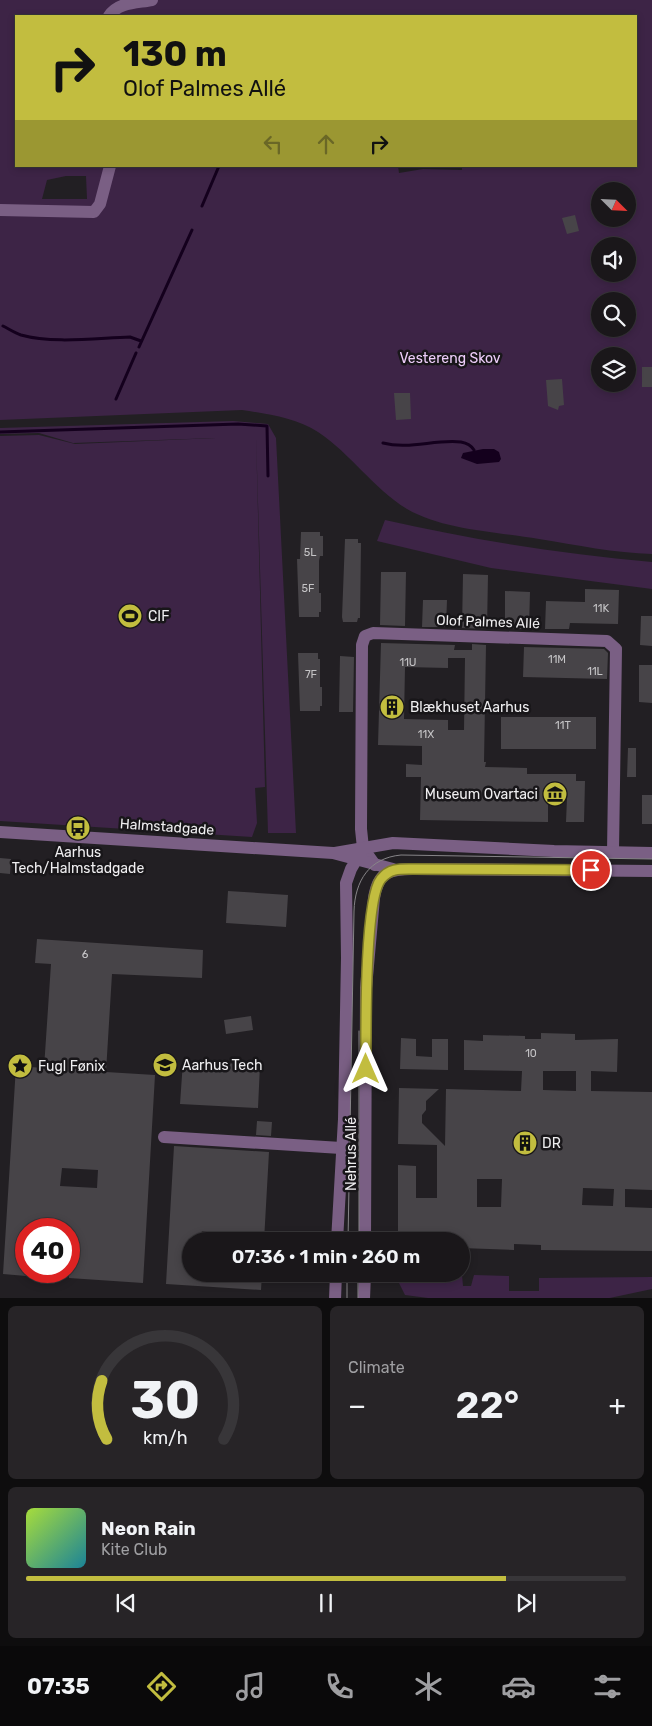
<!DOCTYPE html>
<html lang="en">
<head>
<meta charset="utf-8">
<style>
	body { margin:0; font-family:Rubik,sans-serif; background:#272427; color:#f1f3f6; height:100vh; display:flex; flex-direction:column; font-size:19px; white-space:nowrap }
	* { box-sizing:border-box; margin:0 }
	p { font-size:16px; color:#9f9fa2 }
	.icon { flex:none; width:28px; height:28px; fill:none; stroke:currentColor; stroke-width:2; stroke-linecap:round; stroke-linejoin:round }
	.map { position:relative; height:1298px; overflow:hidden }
	.details { display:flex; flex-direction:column; gap:8px; padding:8px; background:#0e0d0e; flex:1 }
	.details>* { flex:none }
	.hud { position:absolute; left:15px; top:15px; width:622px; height:152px; border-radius:0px; box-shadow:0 2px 8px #0003,0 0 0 1px #383639; background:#c2bd3f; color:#111; overflow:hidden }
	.needle { width:32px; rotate:114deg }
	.tools { position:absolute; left:591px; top:182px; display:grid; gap:10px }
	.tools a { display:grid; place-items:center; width:45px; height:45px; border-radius:50%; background:#1a171a; box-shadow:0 2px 8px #0003,0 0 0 1px #383639; font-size:25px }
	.speed { position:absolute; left:15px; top:1218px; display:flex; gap:10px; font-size:25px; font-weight:700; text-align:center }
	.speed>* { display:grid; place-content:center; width:65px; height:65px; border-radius:50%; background:#1a171a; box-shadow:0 2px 8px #0003,0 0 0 1px #383639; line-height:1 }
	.speed .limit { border:8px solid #d22; background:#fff; color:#111 }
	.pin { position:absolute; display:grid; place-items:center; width:42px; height:42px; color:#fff; margin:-21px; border:2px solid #fff; border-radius:50%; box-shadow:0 1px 5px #0007 }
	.me { position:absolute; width:55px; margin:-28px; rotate:0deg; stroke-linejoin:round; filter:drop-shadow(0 0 4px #0008) }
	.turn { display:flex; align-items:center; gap:18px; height:105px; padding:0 25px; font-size:22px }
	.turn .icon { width:65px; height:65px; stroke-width:2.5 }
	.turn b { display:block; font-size:35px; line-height:42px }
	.lanes { display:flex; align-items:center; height:48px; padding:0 25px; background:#0003; justify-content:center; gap:25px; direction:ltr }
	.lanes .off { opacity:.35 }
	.big { font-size:38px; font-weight:600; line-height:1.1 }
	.details .widget { flex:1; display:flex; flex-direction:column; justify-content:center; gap:8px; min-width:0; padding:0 18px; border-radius:8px; background:#272427 }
	.details .dial { align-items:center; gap:0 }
	.dial svg { height:130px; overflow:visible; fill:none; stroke:#383639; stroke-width:7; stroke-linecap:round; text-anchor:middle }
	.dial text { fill:#f1f3f6; stroke:none }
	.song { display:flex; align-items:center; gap:15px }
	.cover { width:60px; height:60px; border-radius:8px; background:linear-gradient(135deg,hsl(80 70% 55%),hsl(190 70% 35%)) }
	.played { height:5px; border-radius:2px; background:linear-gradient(90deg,#c2bd3f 80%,#383639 80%) }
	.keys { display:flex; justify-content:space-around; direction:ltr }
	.heat { display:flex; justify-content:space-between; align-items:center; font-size:28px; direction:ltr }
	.details .tiles { flex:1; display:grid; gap:8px; grid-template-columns:1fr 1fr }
	.widget:last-child { grid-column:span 2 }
	.trip { position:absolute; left:182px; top:1232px; width:288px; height:50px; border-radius:25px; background:#1a171a; box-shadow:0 2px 8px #0003,0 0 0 1px #383639; font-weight:600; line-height:50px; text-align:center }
	.menu { display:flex; height:80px; justify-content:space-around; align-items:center; background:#0a090a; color:#9f9fa2 }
	.menu .icon { width:35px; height:35px }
	.menu .active { color:#c2bd3f }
	.menu b { font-size:22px; color:#f1f3f6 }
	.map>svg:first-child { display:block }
</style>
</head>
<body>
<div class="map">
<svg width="652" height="1299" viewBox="0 0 652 1299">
	<rect width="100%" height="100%" fill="#221f23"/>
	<path fill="#3d2446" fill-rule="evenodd" d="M 0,0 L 652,0 L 652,554 C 615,553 576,545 539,539 C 498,532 443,530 407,509 C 373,488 351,454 318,432 C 296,418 268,414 242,410 L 0,420 ZM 16,16 L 636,16 L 636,166 L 462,166 L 462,170 L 423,169 L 399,173 L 398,166 L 16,166 ZM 66,176 L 86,176 L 87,199 L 42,199 L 47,180 ZM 600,191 L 628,191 L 628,219 L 600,219 ZM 600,246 L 628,246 L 628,274 L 600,274 ZM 600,301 L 628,301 L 628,329 L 600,329 ZM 600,356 L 628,356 L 628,384 L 600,384 Z
		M 233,421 L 268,424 L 276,438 L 296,833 L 268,833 L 256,436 L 265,787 L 255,788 L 257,823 L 252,837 L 0,821 L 0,436 L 39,435 L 75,444 L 216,438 L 73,443 L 39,433 L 0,434 L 0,428 Z
		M 385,520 C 473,540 563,554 652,562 L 652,589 L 491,568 L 377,541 Z
		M 395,1275 L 462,1275 L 463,1286 L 471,1286 L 474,1275 L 509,1276 L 509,1291 L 539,1291 L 539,1278 L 652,1277 L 652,1289 L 605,1299 L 428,1298 L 405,1295 Z"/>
	<path fill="#14001d" d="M 483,449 L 494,449 L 499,452 L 501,459 L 499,462 L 477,464 L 461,458 L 463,453 Z"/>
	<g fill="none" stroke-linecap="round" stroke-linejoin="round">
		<path stroke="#14001d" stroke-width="3" d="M 202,206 L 219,166
			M 3,326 C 9,329 15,333 21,335 C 53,344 97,338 130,337 L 141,341
			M 139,347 L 192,230
			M 116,399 L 136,353
			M 0,432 L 238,424 L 267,426 L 268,476
			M 383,443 C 409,450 435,439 461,442 C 467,443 471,445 474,450"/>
	</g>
	<path fill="#474448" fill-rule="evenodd" d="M 575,215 L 579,231 L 567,234 L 562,218 Z
		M 642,367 L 652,367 L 652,387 L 642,387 Z
		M 562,379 L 564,405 L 559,406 L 558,410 L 548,406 L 546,380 Z
		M 394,393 L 410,393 L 411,419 L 396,420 Z
		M 301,532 L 320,532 L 320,536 L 323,536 L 323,556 L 320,556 L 319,561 L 319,593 L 321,593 L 321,612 L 319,612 L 319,617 L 299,617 L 297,559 L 300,559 Z
		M 345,539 L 358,539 L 358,543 L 361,543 L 360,618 L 358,618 L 357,622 L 343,622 L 342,617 Z
		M 381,572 L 406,572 L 405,626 L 380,625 Z
		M 463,574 L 488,575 L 487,629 L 462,628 Z
		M 585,589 L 619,590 L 618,624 L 570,623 L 569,629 L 545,629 L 546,601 L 585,602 Z
		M 505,591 L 530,592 L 529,629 L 505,628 Z
		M 423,600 L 447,600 L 446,627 L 422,627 Z
		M 641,616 L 652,616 L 652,646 L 640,645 Z
		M 381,643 L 455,645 L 454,650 L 472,650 L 472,644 L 486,645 L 484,762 L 486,762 L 485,767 L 527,768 L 527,774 L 576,774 L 576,781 L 585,781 L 584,822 L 566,822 L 567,798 L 548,798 L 548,822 L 420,820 L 421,777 L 406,777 L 406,764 L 422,765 L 422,746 L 378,745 ZM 448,658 L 465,658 L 464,730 L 448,730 L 448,720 L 404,719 L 405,667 L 448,668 Z
		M 524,647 L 604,649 L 608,653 L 607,679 L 523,677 Z
		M 298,653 L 318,653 L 318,659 L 320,659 L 320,687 L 322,687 L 322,706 L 320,706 L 320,711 L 300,711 Z
		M 340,656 L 354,657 L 353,712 L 339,712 Z
		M 639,665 L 652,665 L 652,703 L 639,702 Z
		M 501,717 L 596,717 L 596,749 L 501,749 Z
		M 628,748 L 636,748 L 636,777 L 627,777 Z
		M 642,795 L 652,795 L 652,824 L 642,824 Z
		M 0,858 L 11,859 L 10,874 L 0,873 Z
		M 228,891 L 288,895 L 286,927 L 226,923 Z
		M 37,939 L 203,950 L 202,978 L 112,974 L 106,1072 L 155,1075 L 143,1283 L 69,1278 L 69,1229 L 26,1229 L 26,1276 L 3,1274 L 16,1066 L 44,1068 L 51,964 L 35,963 ZM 62,1168 L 98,1170 L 97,1188 L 60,1186 Z
		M 251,1016 L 253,1030 L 226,1034 L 224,1020 Z
		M 541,1033 L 575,1034 L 575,1040 L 618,1039 L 617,1072 L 591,1071 L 591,1091 L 652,1092 L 652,1190 L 625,1189 L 625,1207 L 652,1208 L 652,1251 L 541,1250 L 541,1245 L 514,1244 L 514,1250 L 461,1248 L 461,1241 L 398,1241 L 398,1165 L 416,1166 L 416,1198 L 437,1198 L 437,1145 L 398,1144 L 399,1088 L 439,1089 L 426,1101 L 426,1110 L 422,1115 L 422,1123 L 445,1146 L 446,1089 L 521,1091 L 522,1071 L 464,1070 L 464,1040 L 483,1041 L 483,1035 L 525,1036 L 525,1039 L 541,1039 ZM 543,1071 L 576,1071 L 576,1091 L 543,1090 ZM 477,1179 L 502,1179 L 501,1207 L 477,1207 ZM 583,1188 L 614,1189 L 613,1206 L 582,1205 Z
		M 401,1038 L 416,1039 L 416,1056 L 432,1057 L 432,1039 L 448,1039 L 448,1070 L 400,1069 Z
		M 183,1061 L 260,1065 L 258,1108 L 180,1104 Z
		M 257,1121 L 272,1122 L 271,1136 L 256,1135 Z
		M 174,1146 L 269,1152 L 264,1241 L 227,1241 L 227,1233 L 202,1231 L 201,1241 L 191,1241 L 191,1274 L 262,1274 L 261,1290 L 166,1284 Z"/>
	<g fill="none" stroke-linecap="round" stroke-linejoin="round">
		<path stroke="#7a5f84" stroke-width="12" d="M 109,16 C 118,2 137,3 152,0
			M 0,210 L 94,212 L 100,204 L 110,166
			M 375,865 L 363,848 L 361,829 L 362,645 L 365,636 L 373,633 L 607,641 L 616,649 L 613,852
			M 164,1137 L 341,1148"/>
		<path stroke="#7a5f84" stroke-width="12" d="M 0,832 L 333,853 L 393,869
			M 335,853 L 393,843 L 554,851 L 652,853
			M 337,1241 L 344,1119 L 347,958 L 346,883 L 351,869 L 363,848
			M 365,1241 L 366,988 L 374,898 C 378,872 389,869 413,869 L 652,871
			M 335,1299 L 336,1274
			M 364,1299 L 365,1274"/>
		<path stroke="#878588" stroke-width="1" d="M 359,1031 L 359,1241
			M 348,1241 L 354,911 C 355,881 369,858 401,855 L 652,859
			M 347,1299 L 347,1274
			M 358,1299 L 358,1274"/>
	</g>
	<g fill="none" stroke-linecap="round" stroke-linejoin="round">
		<defs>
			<path id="route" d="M 366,1069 C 366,1036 364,900 381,879 C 390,868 400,869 413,869 L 591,870"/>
		</defs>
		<use href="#route" stroke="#7e7b29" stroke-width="12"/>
		<use href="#route" stroke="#c2bd3f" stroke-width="9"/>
	</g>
	<defs>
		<symbol id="stadium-disc" viewBox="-11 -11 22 22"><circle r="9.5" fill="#c2bd3f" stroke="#181619"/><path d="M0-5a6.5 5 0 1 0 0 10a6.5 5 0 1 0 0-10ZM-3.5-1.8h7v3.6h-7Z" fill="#111"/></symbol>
		<symbol id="building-disc" viewBox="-11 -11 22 22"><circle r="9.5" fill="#c2bd3f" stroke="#181619"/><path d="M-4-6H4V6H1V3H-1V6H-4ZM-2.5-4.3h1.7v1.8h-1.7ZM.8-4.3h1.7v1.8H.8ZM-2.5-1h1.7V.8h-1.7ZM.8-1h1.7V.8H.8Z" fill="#111"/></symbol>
		<symbol id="museum-disc" viewBox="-11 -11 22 22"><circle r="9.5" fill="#c2bd3f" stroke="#181619"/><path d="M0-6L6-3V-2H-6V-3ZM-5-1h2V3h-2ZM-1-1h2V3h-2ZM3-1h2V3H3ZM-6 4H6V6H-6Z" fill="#111"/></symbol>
		<symbol id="bus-disc" viewBox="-11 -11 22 22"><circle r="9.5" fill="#c2bd3f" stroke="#181619"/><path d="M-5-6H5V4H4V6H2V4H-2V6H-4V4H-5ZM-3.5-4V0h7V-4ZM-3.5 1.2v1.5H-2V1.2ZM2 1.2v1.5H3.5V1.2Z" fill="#111"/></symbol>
		<symbol id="school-disc" viewBox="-11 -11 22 22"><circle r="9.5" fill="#c2bd3f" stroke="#181619"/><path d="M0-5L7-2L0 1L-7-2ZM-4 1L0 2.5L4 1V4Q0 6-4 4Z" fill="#111"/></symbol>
		<symbol id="sight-disc" viewBox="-11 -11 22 22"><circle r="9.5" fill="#c2bd3f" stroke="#181619"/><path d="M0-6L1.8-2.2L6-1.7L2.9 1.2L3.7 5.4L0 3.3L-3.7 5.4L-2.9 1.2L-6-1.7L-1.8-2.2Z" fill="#111"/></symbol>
	</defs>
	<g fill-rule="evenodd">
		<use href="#stadium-disc" x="116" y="602" width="28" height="28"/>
		<use href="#building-disc" x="378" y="693" width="28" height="28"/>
		<use href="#museum-disc" x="541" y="780" width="28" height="28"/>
		<use href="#bus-disc" x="64" y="814" width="28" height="28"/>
		<use href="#school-disc" x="151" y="1051" width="28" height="28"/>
		<use href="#sight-disc" x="6" y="1052" width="28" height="28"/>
		<use href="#building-disc" x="511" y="1129" width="28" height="28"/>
	</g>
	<g text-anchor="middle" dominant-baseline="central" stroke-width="5" stroke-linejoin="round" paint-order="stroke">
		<g font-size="11" fill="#c5c4c6">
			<text x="310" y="552">5L</text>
			<text x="308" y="588">5F</text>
			<text x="601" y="608">11K</text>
			<text x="557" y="659">11M</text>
			<text x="408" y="662">11U</text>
			<text x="595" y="671">11L</text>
			<text x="311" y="674">7F</text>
			<text x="563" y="725">11T</text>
			<text x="426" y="734">11X</text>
			<text x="85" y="954">6</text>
			<text x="531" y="1053">10</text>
		</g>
		<g font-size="14" fill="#edcdf9" stroke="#181619">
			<text x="450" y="358">Vestereng Skov</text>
		</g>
		<g font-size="14" fill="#efeef0" stroke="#181619" text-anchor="start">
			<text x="148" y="616">CIF</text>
			<text x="410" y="707">Blækhuset Aarhus</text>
			<text x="538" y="794" text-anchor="end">Museum Ovartaci</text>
			<text x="78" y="852" text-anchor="middle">Aarhus<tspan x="78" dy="16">Tech/Halmstadgade</tspan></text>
			<text x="182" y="1065">Aarhus Tech</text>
			<text x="38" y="1066">Fugl Fønix</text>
			<text x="542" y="1143">DR</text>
		</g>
		<g font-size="14" fill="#efeef0" stroke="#181619">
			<text transform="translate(488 622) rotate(2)">Olof Palmes Allé</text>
			<text transform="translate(167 827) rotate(4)">Halmstadgade</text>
			<text transform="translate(351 1154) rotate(-90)">Nehrus Allé</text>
		</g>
	</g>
</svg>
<div class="tools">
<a><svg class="needle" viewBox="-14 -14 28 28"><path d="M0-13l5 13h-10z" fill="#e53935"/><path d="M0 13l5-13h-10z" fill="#9f9fa2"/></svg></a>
<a><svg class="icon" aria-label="sound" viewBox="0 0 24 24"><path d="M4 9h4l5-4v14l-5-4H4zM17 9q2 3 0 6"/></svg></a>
<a><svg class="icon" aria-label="search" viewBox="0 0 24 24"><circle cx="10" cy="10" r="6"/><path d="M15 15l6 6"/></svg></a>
<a><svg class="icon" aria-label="layers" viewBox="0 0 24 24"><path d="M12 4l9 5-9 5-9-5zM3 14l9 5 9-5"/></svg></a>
</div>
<div class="speed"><div class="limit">40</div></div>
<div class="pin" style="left:591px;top:870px;background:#d93025"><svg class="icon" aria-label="arrive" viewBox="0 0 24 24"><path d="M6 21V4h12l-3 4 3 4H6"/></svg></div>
<svg class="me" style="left:366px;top:1069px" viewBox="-20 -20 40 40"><path d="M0-17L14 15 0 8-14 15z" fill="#c2bd3f" stroke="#fff" stroke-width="4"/></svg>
<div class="trip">07:36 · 1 min · 260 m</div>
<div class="hud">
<div class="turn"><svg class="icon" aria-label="right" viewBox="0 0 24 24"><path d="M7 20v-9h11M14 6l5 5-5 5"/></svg><div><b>130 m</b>Olof Palmes Allé</div></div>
<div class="lanes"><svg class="icon off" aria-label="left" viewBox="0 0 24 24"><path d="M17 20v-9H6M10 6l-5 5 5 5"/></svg><svg class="icon off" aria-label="ahead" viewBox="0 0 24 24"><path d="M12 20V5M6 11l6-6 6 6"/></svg><svg class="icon" aria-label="right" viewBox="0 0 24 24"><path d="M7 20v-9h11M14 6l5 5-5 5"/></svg></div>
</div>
</div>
<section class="details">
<div class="tiles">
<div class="widget dial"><svg viewBox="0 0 100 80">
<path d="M14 69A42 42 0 1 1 86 69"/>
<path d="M14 69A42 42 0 0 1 11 33" stroke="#c2bd3f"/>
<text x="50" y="56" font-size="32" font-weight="700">30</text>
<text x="50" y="72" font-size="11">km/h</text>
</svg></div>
<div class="widget"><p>Climate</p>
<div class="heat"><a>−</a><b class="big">22°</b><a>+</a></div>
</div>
<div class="widget">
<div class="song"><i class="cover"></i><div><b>Neon Rain</b><p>Kite Club</p></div></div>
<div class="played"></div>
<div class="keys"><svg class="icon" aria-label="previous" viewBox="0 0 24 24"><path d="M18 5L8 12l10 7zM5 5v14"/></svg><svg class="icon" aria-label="pause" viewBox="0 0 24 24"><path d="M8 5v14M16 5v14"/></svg><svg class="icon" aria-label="next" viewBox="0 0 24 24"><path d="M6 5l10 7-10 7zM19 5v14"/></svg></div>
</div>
</div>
</section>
<nav class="menu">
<b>07:35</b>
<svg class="icon active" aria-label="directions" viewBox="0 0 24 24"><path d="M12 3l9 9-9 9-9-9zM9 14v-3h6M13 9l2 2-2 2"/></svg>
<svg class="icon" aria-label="music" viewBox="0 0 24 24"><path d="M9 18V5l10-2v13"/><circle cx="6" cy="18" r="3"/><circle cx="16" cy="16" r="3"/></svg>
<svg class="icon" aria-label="phone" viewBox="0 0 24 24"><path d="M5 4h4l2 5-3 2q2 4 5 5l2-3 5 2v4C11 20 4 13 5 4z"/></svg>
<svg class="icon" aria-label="climate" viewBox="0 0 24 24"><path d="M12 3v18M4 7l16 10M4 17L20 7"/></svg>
<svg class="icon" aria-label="car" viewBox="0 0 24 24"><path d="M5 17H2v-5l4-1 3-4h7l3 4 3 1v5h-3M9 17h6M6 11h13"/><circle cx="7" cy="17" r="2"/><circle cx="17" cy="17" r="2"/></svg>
<svg class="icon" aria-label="filters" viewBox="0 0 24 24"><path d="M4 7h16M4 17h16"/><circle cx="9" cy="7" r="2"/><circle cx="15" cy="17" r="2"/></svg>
</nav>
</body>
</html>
